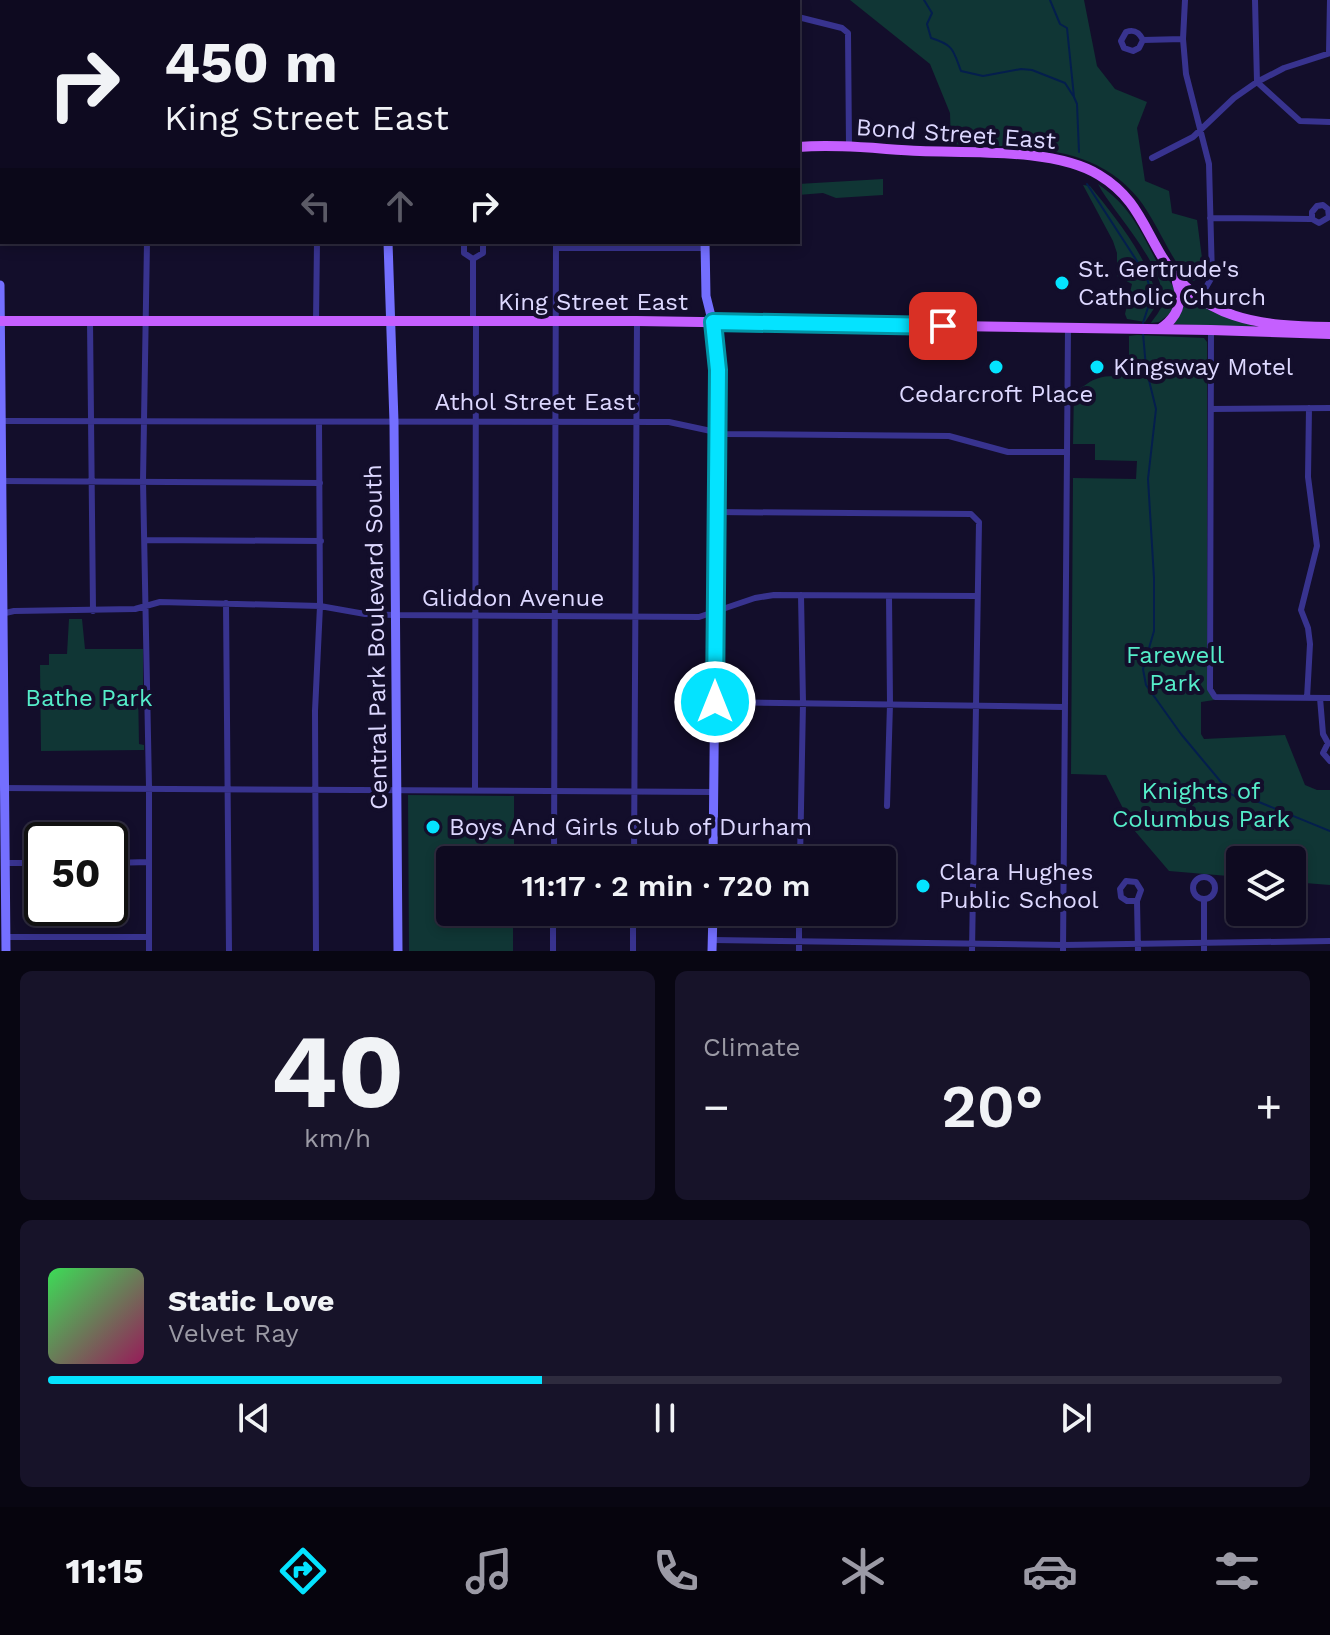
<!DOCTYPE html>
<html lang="en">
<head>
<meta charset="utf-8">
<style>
	body { margin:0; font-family:"Work Sans",sans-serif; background:#171329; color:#f1f3f6; height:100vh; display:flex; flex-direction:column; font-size:30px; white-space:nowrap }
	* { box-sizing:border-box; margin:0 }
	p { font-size:26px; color:#9b9aa5 }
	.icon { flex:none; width:44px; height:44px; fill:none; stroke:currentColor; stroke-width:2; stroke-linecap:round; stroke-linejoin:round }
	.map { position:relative; height:951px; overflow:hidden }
	.drawer { display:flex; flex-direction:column; gap:20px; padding:20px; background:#080612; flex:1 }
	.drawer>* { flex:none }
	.guide { position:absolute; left:0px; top:0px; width:800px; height:244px; box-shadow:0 4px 12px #0003,0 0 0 2px #2e2b3e; background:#0e0a20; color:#f1f3f6; overflow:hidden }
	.tools { position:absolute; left:1226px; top:846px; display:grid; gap:16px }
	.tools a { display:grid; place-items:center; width:80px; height:80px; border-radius:8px; background:#0e0a20; box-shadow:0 4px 12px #0003,0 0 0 2px #2e2b3e; font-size:40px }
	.speed { position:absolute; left:24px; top:822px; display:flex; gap:16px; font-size:40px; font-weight:700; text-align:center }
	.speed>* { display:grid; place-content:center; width:104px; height:104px; border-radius:50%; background:#0e0a20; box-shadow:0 4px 12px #0003,0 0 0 2px #2e2b3e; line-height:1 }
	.speed .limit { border:4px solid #111; border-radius:12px; background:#fff; color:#111 }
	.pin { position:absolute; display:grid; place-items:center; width:68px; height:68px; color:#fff; margin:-34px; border-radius:16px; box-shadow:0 4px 12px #0006 }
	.me { position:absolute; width:88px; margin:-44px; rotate:0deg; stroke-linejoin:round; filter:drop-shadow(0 0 6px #0008) }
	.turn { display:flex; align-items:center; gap:28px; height:168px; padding:0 32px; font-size:36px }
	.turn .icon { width:104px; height:104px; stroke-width:2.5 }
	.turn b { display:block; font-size:56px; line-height:68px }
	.lanes { display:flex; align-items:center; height:76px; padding:0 32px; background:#0003; justify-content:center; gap:40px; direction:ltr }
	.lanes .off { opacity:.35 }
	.big { font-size:60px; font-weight:600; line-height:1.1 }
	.drawer .tile { flex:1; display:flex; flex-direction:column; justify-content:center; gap:12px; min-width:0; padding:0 28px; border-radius:12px; background:#171329 }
	.drawer .dial { align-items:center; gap:0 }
	.dial b { font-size:104px; line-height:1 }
	.song { display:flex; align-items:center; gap:24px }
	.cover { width:96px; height:96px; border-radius:12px; background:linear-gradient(135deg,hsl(130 70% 55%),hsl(330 70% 35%)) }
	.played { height:8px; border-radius:4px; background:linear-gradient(90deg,#04e3ff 40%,#2e2b3e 40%) }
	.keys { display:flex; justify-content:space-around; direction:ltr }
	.heat { display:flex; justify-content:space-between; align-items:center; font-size:44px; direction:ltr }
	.drawer .tiles { flex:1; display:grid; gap:20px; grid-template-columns:1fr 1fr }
	.tile:last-child { grid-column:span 2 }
	.trip { position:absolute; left:436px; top:846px; width:460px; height:80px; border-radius:8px; background:#0e0a20; box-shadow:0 4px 12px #0003,0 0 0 2px #2e2b3e; font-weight:600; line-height:80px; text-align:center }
	.tabs { display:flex; height:128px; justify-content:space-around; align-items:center; background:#06040d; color:#9b9aa5 }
	.tabs .icon { width:56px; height:56px }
	.tabs .active { color:#04e3ff }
	.tabs b { font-size:36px; color:#f1f3f6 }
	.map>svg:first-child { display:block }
</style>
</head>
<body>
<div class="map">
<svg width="1330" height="951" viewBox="0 0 1330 951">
	<rect width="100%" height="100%" fill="#130e2b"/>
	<path fill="#103635" d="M 850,0 L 1084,0 L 1097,66 L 1115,89 L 1147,102 L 1137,128 L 1145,181 L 1169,191 L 1172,213 L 1197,220 L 1204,273 L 1201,278 L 1193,281 L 1183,272 C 1166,249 1156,221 1138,198 C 1092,141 1017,148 951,144 L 950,113 L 930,64 Z
		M 883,179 L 883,195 L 836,198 L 823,193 L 798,195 L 798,184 Z
		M 1098,184 C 1131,207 1140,230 1158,264 C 1163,273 1170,281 1176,291 L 1171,313 L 1159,322 L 1151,323 C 1154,318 1159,313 1161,307 C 1172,272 1113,213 1098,184 Z
		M 1083,185 L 1090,186 C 1115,217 1154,264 1157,304 L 1145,322 L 1127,319 L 1125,314 L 1132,284 L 1117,276 L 1117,253 L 1113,241 Z
		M 1183,291 L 1213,312 L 1260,328 L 1174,324 L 1184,304 Z
		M 1137,335 L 1204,338 L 1207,342 L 1207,687 L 1214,700 L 1201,702 L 1201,734 L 1204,739 L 1285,735 L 1305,785 L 1317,790 L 1330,790 L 1330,885 L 1292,882 L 1292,860 L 1240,860 L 1240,877 L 1169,871 L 1134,830 L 1106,775 L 1071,774 L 1073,478 L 1136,479 L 1137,461 L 1095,460 L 1095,444 L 1073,444 L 1074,390 C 1083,389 1087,382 1096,379 C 1107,375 1118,376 1129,377 L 1129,336 Z
		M 69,619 L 82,619 L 85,649 L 143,649 L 143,687 L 138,688 L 139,744 L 144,745 L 144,750 L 41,751 L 40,665 L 49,665 L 49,654 L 67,654 Z
		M 408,795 L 514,796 L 514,860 L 450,860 L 450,912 L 513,912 L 513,951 L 409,951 Z"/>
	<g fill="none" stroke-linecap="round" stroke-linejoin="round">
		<path stroke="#041e4d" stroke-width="2" d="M 924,0 L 932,13 L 927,24 L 931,38 C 954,45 953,50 961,71 L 983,76 L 1021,69 L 1032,70 L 1065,83 L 1074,97
			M 1050,0 L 1060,24 L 1067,28 L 1074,97 L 1077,104 L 1079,152
			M 1087,184 L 1146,275 L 1152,295 L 1143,323
			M 1143,333 L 1146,368 L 1156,409 L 1148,479 L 1154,578 L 1154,631 L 1143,669 L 1146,685 L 1181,734 L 1231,794 L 1240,799 L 1254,800 L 1330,831"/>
		<path stroke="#38338f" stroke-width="6" d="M 148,0 L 148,2
			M 476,0 L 476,2
			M 1185,0 L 1183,39 L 1186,74 L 1209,164 L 1212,277 L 1205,289 L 1194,296
			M 1255,0 L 1257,82
			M 237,2 L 237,0
			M 319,2 L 319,0
			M 561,2 L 561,0
			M 631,2 L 631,0
			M 798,17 L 842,28 L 848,33 L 849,146
			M 1143,40 L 1139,48 L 1133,51 L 1124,48 L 1121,41 L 1126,32 C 1134,29 1139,32 1143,40 L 1183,39
			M 1329,53 L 1330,0
			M 1257,82 L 1300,121 L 1330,122
			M 1152,158 L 1193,137 L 1234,98 L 1257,82 L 1284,68 L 1330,53
			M 1210,218 L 1310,219 L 1312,219 L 1312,212 L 1317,206 L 1323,205 L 1328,209 L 1329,217 L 1319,223 L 1312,219
			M 147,242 L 143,481 L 149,787 L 149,951
			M 464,242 L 464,253 L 473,259
			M 556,248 L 705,248
			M 473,259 L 473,322
			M 473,259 L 483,253 L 483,242
			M 90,321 L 93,611
			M 316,322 L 317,242
			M 1211,330 L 1210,689 L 1215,697 L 1330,698
			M 1211,409 L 1330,408
			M 2,421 L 669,422 L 725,434 L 949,436 L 1008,452 L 1066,452
			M 0,481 L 320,483
			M 715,512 L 971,514 L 979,522 L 972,951
			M 146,540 L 321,541
			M 226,603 L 229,951
			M 1,614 L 14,611 L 135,609 L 160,602 L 320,606 L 365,614 L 394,615 L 699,617 L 755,598 L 774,595 L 976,596
			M 1307,698 L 1310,644 L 1308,628 L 1301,610 L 1317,546 L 1308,477 L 1309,408
			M 1320,698 L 1323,734 L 1328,743 L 1323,753 L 1330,761
			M 715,702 L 1064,707
			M 0,788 L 714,792
			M 475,790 L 476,322
			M 887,806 L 890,704 L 889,596
			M 554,860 L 556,242
			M 634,860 L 637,321
			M 800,860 L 803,703 L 801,595
			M 5,863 L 42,863
			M 110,863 L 149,862
			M1193 888a11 11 0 1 1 22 0a11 11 0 1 1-22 0Z
			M 1137,901 L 1127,901 L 1121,897 L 1120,889 L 1126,881 L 1136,882 L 1141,890 L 1137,901 L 1138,951
			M 5,937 L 149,937
			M 713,940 L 1063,945 L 1330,941
			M 316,951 L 315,711 L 320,606 L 319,422
			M 553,951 L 553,912
			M 633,951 L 633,912
			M 799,951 L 799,912
			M 1063,951 L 1068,328
			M 1204,951 L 1204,899"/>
		<path stroke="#746fff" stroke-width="9" d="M 390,2 L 390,0
			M 706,2 L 706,0
			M 0,30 L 0,152
			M 388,242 L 394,422 L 398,951
			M 705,242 L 706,296 L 715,332 L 718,370 L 713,860
			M 0,285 L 6,951
			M 712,951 L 713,912"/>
		<path stroke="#c55fff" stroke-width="10" d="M 798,147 C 839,144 879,149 920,151 C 971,153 1055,148 1099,175 C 1134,196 1142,223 1161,255 C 1199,321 1261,326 1330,327
			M 0,233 L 2,233
			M 0,321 L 637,321 L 1211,330 L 1330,334
			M 1160,329 C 1177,318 1184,302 1177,282"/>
	</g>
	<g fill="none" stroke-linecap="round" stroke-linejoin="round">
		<defs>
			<path id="route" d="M 715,702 L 718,370 L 713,322 L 943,326"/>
		</defs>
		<use href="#route" stroke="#0394a6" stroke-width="20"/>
		<use href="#route" stroke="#04e3ff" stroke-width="14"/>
	</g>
	<g fill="#04e3ff" stroke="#130e2b" stroke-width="3">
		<circle cx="1062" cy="283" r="8"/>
		<circle cx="996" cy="367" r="8"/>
		<circle cx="1097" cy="367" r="8"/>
		<circle cx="433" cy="827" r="8"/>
		<circle cx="923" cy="886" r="8"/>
	</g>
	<g text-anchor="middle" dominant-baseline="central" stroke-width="8" stroke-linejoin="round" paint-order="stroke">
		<g font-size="24" fill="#ddd8ff" stroke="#130e2b">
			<text transform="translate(956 134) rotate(4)">Bond Street East</text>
			<text x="593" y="302">King Street East</text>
			<text x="535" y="402">Athol Street East</text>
			<text x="513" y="598">Gliddon Avenue</text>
			<text transform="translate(376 637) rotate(-91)">Central Park Boulevard South</text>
		</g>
		<g font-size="24" fill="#ddd8ff" stroke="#130e2b" text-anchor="start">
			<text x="1078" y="269">St. Gertrude's<tspan x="1078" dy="28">Catholic Church</tspan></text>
			<text x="1113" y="367">Kingsway Motel</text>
			<text x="996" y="394" text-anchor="middle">Cedarcroft Place</text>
			<text x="449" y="827">Boys And Girls Club of Durham</text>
			<text x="939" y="872">Clara Hughes<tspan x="939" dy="28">Public School</tspan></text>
		</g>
		<g font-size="24" fill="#55edc9" stroke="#130e2b">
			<text x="1175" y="655">Farewell<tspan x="1175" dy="28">Park</tspan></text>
			<text x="89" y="698">Bathe Park</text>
			<text x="1201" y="791">Knights of<tspan x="1201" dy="28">Columbus Park</tspan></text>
		</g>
	</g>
</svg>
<div class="tools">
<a><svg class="icon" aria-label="layers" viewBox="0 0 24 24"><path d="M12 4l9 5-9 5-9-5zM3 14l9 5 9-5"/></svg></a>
</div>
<div class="speed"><div class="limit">50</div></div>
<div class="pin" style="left:943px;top:326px;background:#d93025"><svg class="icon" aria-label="arrive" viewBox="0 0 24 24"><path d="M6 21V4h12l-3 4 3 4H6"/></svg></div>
<svg class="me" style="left:715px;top:702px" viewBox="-20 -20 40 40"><circle r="17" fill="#04e3ff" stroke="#fff" stroke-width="3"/><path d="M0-11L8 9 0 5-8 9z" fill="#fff"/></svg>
<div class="trip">11:17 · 2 min · 720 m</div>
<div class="guide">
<div class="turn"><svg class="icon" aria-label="right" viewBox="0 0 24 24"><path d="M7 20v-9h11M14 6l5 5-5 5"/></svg><div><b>450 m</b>King Street East</div></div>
<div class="lanes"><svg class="icon off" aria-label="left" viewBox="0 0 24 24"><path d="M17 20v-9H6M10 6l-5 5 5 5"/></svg><svg class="icon off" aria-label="ahead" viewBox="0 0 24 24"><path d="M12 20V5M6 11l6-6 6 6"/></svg><svg class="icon" aria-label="right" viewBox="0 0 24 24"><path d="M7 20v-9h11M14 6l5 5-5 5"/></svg></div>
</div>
</div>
<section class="drawer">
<div class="tiles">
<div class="tile dial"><b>40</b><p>km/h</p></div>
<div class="tile"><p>Climate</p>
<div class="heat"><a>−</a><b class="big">20°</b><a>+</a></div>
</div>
<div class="tile">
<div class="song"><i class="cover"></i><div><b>Static Love</b><p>Velvet Ray</p></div></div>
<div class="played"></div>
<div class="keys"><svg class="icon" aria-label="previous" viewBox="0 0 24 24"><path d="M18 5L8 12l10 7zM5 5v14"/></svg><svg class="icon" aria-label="pause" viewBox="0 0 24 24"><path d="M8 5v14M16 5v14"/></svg><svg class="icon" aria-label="next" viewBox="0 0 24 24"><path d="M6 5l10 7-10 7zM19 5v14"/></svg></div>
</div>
</div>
</section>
<nav class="tabs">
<b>11:15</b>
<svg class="icon active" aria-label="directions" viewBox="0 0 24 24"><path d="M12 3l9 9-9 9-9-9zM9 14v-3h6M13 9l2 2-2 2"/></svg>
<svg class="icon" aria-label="music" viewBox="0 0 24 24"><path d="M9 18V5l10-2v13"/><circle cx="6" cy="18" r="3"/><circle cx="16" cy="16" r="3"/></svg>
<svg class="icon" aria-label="phone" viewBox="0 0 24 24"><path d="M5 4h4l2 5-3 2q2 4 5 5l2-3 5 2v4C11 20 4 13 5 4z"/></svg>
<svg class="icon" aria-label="climate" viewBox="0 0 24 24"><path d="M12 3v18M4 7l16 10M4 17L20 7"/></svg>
<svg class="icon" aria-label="car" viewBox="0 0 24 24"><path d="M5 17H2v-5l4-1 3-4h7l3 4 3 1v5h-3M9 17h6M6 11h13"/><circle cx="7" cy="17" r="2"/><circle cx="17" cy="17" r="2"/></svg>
<svg class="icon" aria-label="filters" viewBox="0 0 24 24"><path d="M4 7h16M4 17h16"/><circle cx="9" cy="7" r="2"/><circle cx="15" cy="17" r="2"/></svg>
</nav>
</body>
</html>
